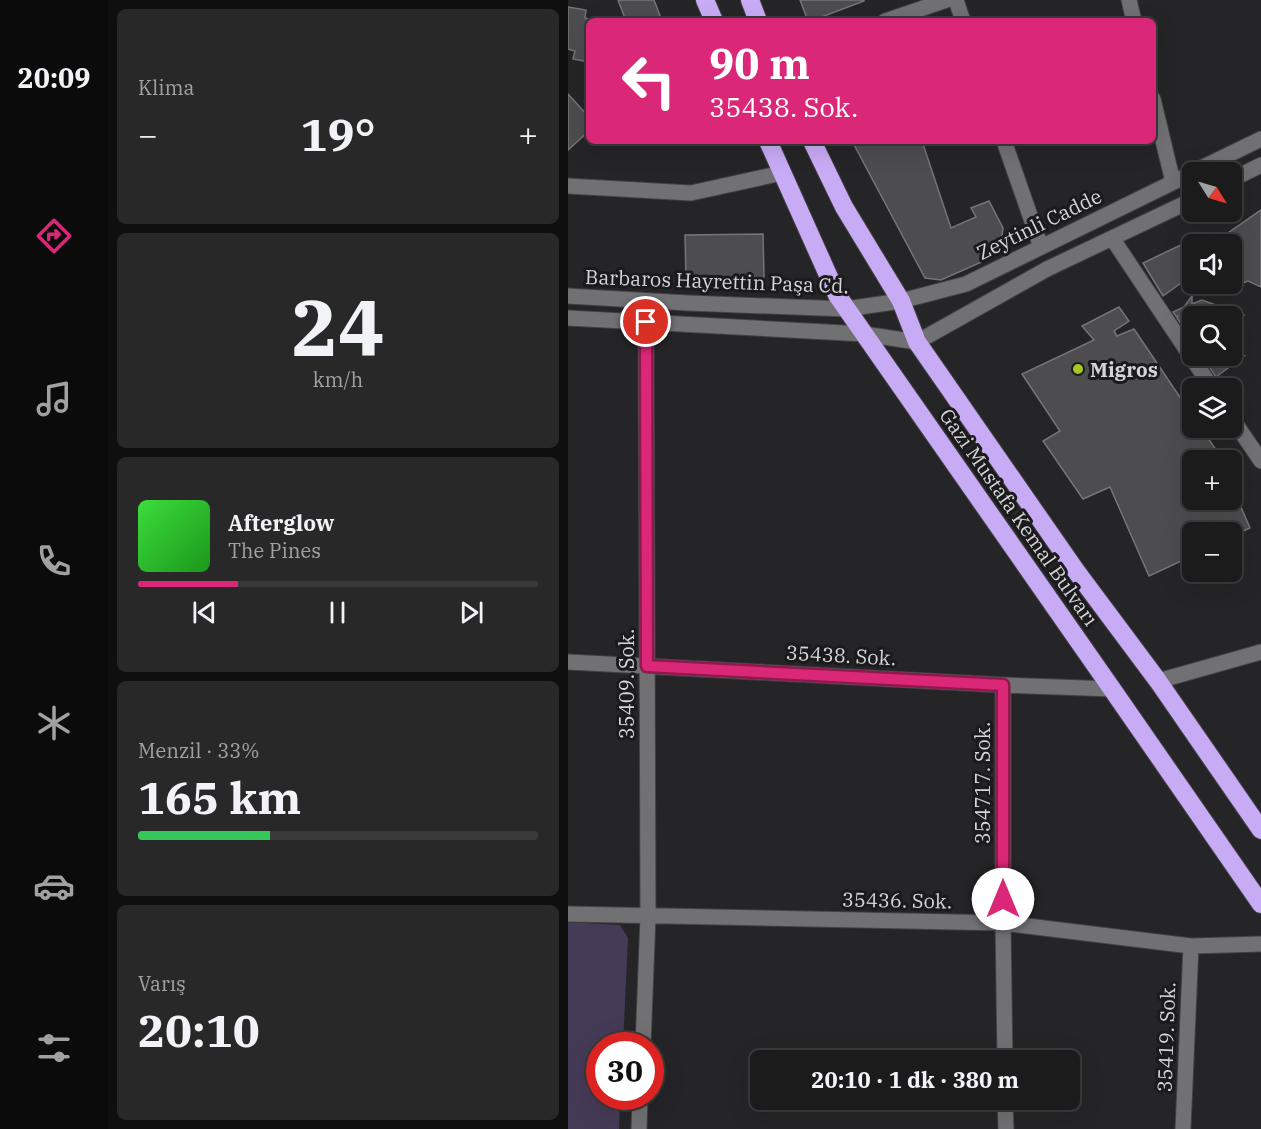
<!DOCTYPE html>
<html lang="tr">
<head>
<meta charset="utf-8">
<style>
	body { margin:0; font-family:"IBM Plex Serif",serif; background:#292829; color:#f1f3f6; height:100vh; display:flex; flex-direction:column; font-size:22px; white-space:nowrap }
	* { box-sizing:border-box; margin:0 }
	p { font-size:20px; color:#a0a1a3 }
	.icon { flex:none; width:33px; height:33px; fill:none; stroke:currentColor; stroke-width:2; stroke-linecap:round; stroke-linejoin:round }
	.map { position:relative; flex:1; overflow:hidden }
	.side { display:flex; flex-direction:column; gap:9px; padding:9px; background:#0f0f0f; width:460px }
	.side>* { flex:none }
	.hud { position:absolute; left:18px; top:18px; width:570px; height:126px; border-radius:9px; box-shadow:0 6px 24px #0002,0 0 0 2px #3a393b; background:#db2777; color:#fff; overflow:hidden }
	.needle { width:39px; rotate:127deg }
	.controls { position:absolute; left:614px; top:162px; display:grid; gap:12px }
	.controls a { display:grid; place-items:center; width:60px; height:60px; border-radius:9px; background:#1c1b1c; box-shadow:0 6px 24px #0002,0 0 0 2px #3a393b; font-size:30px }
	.speed { position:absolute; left:18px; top:1032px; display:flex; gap:12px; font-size:30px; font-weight:700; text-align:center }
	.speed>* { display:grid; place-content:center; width:78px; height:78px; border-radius:50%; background:#1c1b1c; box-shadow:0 6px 24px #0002,0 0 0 2px #3a393b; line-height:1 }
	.speed .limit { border:9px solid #d22; background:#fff; color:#111 }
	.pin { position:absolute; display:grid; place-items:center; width:51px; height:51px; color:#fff; margin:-26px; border:3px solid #fff; border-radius:50%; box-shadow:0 2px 6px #0007 }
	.me { position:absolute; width:66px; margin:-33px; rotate:0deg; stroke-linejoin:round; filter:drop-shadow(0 0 4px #0008) }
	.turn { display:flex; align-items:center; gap:21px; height:126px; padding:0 24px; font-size:27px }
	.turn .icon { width:78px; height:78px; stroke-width:2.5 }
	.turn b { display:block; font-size:42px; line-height:51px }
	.big { font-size:45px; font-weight:700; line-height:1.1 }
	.side .tile { flex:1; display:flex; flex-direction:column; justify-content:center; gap:9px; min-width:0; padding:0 21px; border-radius:9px; background:#292829 }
	.side .dial { align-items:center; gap:0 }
	.dial b { font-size:78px; line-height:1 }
	.song { display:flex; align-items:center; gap:18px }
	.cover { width:72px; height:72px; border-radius:9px; background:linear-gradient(135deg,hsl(120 70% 55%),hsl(120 70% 35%)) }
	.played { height:6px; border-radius:3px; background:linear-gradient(90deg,#db2777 25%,#3a393b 25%) }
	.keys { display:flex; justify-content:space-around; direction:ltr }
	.heat { display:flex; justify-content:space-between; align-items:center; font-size:33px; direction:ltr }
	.charge { height:9px; border-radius:4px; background:linear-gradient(90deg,#34c759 33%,#3a393b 0) }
	.trip { position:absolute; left:182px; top:1050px; width:330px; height:60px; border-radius:9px; background:#1c1b1c; box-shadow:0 6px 24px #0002,0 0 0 2px #3a393b; font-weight:700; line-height:60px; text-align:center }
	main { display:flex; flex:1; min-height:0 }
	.tab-bar { display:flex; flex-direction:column; width:108px; justify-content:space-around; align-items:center; background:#0b0b0b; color:#a0a1a3 }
	.tab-bar .icon { width:42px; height:42px }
	.tab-bar .current { color:#db2777 }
	.tab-bar b { font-size:27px; color:#f1f3f6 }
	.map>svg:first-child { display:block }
</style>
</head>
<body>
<main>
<nav class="tab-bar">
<b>20:09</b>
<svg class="icon current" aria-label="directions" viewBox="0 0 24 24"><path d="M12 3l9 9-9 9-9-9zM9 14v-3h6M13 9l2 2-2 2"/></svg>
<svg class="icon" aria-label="music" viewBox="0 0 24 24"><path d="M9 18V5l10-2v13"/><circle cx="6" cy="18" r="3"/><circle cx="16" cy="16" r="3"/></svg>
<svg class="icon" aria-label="phone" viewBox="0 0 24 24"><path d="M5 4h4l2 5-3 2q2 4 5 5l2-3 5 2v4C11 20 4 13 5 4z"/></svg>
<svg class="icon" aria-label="climate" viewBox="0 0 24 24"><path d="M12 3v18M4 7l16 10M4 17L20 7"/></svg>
<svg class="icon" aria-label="car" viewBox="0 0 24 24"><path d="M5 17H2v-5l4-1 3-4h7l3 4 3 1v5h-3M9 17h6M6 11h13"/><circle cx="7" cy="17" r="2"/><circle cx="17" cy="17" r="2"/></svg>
<svg class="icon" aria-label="filters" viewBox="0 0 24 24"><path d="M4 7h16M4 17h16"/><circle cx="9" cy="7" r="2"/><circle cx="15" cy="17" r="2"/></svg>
</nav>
<section class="side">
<div class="tile"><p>Klima</p>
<div class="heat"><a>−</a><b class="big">19°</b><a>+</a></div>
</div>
<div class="tile dial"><b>24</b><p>km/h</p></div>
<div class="tile">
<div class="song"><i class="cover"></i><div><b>Afterglow</b><p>The Pines</p></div></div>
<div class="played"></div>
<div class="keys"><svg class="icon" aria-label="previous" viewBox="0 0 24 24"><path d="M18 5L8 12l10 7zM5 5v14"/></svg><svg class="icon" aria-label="pause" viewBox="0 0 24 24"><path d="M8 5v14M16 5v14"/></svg><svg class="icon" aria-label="next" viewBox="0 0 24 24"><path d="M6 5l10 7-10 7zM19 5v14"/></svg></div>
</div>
<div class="tile"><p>Menzil · 33%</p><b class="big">165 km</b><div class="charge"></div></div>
<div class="tile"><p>Varış</p><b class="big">20:10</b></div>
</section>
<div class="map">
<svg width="693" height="1129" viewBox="0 0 693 1129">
	<rect width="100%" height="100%" fill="#252426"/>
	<path fill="#463b57" d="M 0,922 L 52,925 L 60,938 L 55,1045 L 32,1046 L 32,1096 L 52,1097 L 51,1129 L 0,1129 Z"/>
	<path fill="#4d4c4e" stroke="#757477" stroke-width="1.5" d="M 50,0 L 86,0 L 94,21 L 58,21 Z
		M 232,0 L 296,0 L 296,1 L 243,21 L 240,21 Z
		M 0,7 L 18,10 L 17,18 L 21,19 L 21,62 L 5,59 L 7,51 L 0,49 Z
		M 0,94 L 21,117 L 21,131 L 0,150 Z
		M 284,141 L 354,141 L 383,228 L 408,217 L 403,208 L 421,201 L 435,228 L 433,242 L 425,257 L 373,280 L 357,278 Z
		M 693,210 L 693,287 L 680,281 L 672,284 L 663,267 L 663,244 L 644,244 Z
		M 195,234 L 196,277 L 118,279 L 117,235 Z
		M 617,243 L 624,252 L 624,275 L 595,296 L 575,263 Z
		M 624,296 L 624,304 L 634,300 L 676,315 L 675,316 L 624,316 L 624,340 L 609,318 L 610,316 L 608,316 L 605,312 L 616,307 Z
		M 551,307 L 561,321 L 546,331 L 549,336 L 566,329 L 624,415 L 624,428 L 633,428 L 655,460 L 624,460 L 624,500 L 670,500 L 682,528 L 663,537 L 663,532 L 624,532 L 624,556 L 581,576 L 542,487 L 515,499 L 475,441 L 492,431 L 454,374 L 526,340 L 514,326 Z
		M 634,356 L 676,356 L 648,377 Z"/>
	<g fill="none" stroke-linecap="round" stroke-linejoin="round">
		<defs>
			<path id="minor" d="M 388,0 L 395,21
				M 561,0 L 566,21
				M 317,21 L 379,0
				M 585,99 L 605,182
				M 436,141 L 473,247
				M 625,172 L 693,139
				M 663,180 L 693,165
				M 0,186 L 123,193 L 214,173
				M 544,238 L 644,388
				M 0,296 L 120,303 L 278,309 L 333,301 L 398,284 L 624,173
				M 0,318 L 296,334 L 349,342 L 479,269 L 624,200
				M 663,417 L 693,461
				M 0,662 L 435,685 L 544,689
				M 590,681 L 693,652
				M 435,685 L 435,923 L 437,1060
				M 0,914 L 435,923 L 623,946 L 693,944
				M 75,1046 L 80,916 L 78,322
				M 437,1100 L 438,1129
				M 71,1129 L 72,1096
				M 615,1129 L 623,946"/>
			<path id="highway" d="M 137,0 L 146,21
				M 182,0 L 190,21
				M 200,141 L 269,295 L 544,689 L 693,904
				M 244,141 L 276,207 L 333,301 L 349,342 L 508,571 L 590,681 L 693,830"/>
		</defs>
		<use href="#minor" stroke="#424143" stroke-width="17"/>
		<use href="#highway" stroke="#424143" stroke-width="20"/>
		<use href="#minor" stroke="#717073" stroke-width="15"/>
		<use href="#highway" stroke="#c8abf5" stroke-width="18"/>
	</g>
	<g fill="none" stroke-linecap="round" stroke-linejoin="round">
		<defs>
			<path id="route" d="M 78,322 L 79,666 L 435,685 L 435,899"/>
		</defs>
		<use href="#route" stroke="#8e194d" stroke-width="15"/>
		<use href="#route" stroke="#db2777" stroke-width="10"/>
	</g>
	<circle fill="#a4c824" stroke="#1b1a1d" stroke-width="2" cx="510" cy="369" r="6"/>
	<g text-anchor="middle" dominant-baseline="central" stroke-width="6" stroke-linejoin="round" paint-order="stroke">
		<g font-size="20" fill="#d5d4d6" stroke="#1b1a1d">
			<text transform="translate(471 224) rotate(-26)">Zeytinli Cadde</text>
			<text transform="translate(149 281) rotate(2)">Barbaros Hayrettin Paşa Cd.</text>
			<text transform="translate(451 517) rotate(55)">Gazi Mustafa Kemal Bulvarı</text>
			<text transform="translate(273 655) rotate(3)">35438. Sok.</text>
			<text transform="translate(58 684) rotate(-90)">35409. Sok.</text>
			<text transform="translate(414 783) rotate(-90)">354717. Sok.</text>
			<text transform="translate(329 900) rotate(1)">35436. Sok.</text>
			<text transform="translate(598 1037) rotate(-88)">35419. Sok.</text>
		</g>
		<g font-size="20" font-weight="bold" fill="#d5d4d6" stroke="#1b1a1d" text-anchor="start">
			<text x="522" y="369">Migros</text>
		</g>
	</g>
</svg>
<div class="controls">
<a><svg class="needle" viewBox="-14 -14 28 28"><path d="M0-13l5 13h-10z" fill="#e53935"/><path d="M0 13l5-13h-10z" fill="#a0a1a3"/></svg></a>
<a><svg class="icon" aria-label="sound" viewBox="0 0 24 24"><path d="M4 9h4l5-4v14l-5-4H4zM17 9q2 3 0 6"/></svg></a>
<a><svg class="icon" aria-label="search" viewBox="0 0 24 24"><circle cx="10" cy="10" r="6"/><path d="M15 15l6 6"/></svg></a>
<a><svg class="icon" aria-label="layers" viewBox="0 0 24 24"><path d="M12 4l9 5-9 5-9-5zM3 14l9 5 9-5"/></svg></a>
<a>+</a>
<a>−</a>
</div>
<div class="speed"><div class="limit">30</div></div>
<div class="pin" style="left:78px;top:322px;background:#d93025"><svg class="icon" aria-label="arrive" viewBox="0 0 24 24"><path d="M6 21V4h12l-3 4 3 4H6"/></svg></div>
<svg class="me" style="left:435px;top:899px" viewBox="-20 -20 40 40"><circle r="19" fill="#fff"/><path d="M0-13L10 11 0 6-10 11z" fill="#db2777"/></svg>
<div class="trip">20:10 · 1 dk · 380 m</div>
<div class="hud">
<div class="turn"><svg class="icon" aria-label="left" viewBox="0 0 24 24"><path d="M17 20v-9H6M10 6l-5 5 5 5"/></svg><div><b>90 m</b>35438. Sok.</div></div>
</div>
</div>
</main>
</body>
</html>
